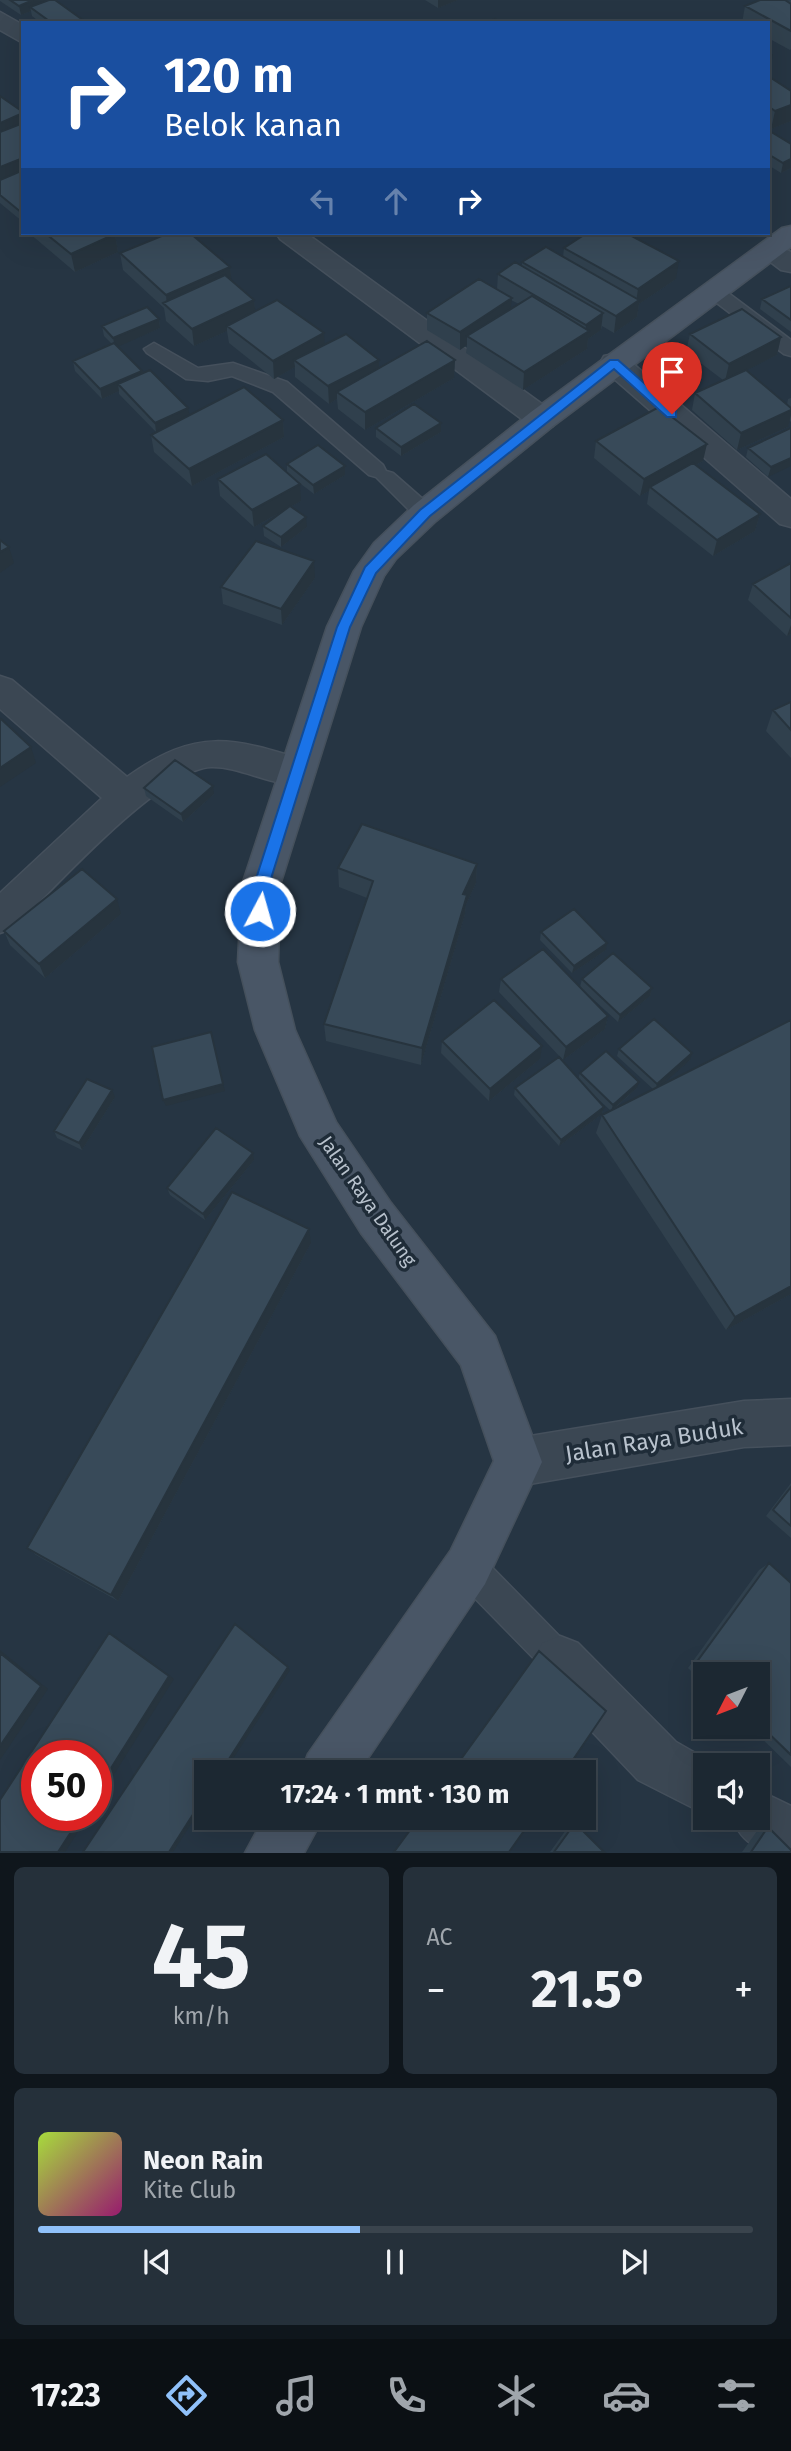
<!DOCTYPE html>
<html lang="id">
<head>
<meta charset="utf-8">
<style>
	body { margin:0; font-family:"Fira Sans",sans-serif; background:#25303a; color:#f1f3f6; height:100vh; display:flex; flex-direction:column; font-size:26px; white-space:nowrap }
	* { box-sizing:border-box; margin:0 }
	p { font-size:23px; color:#a0a6ac }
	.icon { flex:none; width:38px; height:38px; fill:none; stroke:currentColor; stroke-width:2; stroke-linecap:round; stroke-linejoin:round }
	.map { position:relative; height:1853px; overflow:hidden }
	.panel { display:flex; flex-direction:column; gap:14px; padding:14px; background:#0f161c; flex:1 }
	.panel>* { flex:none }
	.hud { position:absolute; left:21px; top:21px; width:749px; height:214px; border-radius:0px; box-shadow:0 7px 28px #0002,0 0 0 2px #3a444d; background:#1a4fa0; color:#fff; overflow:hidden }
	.needle { width:46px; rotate:228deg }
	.buttons { position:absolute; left:693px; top:1662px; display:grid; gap:14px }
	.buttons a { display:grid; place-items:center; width:77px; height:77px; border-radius:0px; background:#1c2832; box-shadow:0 7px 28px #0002,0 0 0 2px #3a444d; font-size:35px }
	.speed { position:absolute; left:21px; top:1740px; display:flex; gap:14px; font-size:35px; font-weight:700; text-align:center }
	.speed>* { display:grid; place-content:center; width:91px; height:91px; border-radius:50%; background:#1c2832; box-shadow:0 7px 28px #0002,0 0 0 2px #3a444d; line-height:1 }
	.speed .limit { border:10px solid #d22; background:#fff; color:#111 }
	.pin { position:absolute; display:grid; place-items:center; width:60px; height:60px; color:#fff; margin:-72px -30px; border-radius:50% 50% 50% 0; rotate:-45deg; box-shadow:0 0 7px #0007 }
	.pin .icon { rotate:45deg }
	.me { position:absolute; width:77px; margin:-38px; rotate:6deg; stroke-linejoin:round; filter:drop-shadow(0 0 5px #0008) }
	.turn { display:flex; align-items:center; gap:24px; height:147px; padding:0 28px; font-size:32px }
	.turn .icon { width:91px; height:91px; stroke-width:2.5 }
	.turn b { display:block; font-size:49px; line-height:60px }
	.lanes { display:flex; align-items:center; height:66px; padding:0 28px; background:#0003; justify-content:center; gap:35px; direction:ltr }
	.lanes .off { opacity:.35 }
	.big { font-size:52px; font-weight:700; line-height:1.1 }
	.panel .tile { flex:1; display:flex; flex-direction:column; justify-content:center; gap:10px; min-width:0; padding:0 24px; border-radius:10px; background:#25303a }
	.panel .dial { align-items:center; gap:0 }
	.dial b { font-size:91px; line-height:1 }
	.song { display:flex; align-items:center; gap:21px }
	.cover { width:84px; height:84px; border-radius:10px; background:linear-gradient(135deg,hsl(80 70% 55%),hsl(320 70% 35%)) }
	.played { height:7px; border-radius:4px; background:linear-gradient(90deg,#90c1fa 45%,#3a444d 45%) }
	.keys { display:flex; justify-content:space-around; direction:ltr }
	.heat { display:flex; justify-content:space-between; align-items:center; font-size:38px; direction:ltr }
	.panel .tiles { flex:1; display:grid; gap:14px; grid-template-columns:1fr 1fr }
	.tile:last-child { grid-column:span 2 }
	.trip { position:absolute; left:194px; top:1760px; width:402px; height:70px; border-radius:0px; background:#1c2832; box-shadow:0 7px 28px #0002,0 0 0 2px #3a444d; font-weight:700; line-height:70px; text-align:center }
	.tab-bar { display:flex; height:112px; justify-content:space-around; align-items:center; background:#0b1014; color:#a0a6ac }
	.tab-bar .icon { width:49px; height:49px }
	.tab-bar .selected { color:#90c1fa }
	.tab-bar b { font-size:32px; color:#f1f3f6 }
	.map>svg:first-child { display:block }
</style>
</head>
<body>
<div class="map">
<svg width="791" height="1853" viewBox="0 0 791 1853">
	<rect width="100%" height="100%" fill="#263543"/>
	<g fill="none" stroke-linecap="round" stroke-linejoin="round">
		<defs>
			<path id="service" d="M 712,284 L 719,286 L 791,340 L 791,356 L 784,354 L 705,294 L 703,290 L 705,286 Z
				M 154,343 L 198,368 L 233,363 L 287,382 L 383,465 L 386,471 L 393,473 L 433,508 L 436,513 L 433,518 L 417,518 L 376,477 L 369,475 L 273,392 L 232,376 L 208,381 L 186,379 L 147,353 L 144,349 Z
				M 468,1550 L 480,1555 L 572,1649 L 577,1661 L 572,1673 L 560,1678 L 548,1673 L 456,1579 L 451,1567 L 456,1555 Z"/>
			<path id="minor" d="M 0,12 L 23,25 L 23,43 L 0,30 Z
				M 276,233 L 306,233 L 553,412 L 557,419 L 553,426 L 542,429 L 531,426 L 280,239 Z
				M 770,243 L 791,252 L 791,272 L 781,270 L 756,251 L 760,245 Z
				M 614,354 L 624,356 L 791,499 L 791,527 L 780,524 L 604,370 L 600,363 L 604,356 Z
				M 0,676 L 12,680 L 127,777 C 197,727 232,737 310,762 L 315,772 L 310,782 C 279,792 244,766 211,767 C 161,769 51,891 14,928 L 0,933 L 0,893 L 102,798 L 0,709 Z
				M 560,1636 L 578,1643 L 676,1742 L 718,1766 L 705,1766 L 705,1814 L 638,1780 L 542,1679 L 535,1661 L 542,1643 Z
				M 758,1790 L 791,1806 L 791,1853 C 762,1853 743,1846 732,1818 L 758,1818 Z"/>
			<path id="tertiary" d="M 791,1399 L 791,1445 L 744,1447 L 518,1486 L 501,1479 L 494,1462 L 501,1445 L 518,1438 L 744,1401 Z"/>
			<path id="secondary" d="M 791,226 L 791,247 L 553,426 L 436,521 L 396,559 L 384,576 L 361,627 L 280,885 L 278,962 L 295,1030 L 336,1122 L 391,1203 L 495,1336 L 542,1462 L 485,1584 L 358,1773 L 301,1773 L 308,1754 L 451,1550 L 494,1461 L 461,1365 L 361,1233 L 300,1136 L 255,1030 L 238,962 L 242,885 L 327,627 L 354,571 L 374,543 L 414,505 L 531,412 L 782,228 Z
				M 264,1818 L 323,1818 L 304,1853 L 245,1853 Z"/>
		</defs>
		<use href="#service" stroke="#45505c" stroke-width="3"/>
		<use href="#minor" stroke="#45505c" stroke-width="3"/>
		<use href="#tertiary" stroke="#45505c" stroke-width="3"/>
		<use href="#secondary" stroke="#45505c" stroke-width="3"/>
		<use href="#service" fill="#3b4753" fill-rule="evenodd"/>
		<use href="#minor" fill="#3b4753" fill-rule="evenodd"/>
		<use href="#tertiary" fill="#3b4753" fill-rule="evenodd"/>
		<use href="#secondary" fill="#495666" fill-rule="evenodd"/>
	</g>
	<path fill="#30404d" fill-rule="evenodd" d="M 0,0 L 55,0 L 87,23 L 41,23 L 32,16 L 31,11 L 21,15 L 0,1 Z
		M 425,0 L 458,0 L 438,8 Z
		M 791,0 L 791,49 L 790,50 L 768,38 L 768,23 L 742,23 L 745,6 Z
		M 768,76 L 791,91 L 791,121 L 771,129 L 768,126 Z
		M 0,96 L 23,112 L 23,222 L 0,203 Z
		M 768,130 L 791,144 L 791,168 L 781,173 L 768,165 Z
		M 29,233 L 113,233 L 115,234 L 118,252 L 75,272 Z
		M 564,248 L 676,279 L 639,304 L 637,317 L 614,333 L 602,326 L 601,330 L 588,339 L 587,349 L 523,390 L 466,353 L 467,345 L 460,350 L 427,330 L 427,313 L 497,289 L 498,274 L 522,266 L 522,262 L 563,257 ZM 511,300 L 519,304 L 511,309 Z
		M 120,253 L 230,267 L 231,280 L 254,300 L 255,311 L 325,344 L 379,368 L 455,360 L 454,378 L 365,430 L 338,409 L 337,399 L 329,404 L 295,377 L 295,367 L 274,379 L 229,343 L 227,331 L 194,346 L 166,321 L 164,308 L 123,270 Z
		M 791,286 L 791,332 L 760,309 L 762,299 Z
		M 159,319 L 160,328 L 118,346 L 142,371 L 143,373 L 189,415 L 283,420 L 284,437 L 192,486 L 154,452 L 151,435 L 156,432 L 119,394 L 119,391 L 102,399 L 75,371 L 73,361 L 112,344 L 104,336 L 102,326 Z
		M 690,334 L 781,337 L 777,355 L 746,370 L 787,405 L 788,399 L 791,398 L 791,422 L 789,420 L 788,427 L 737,450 L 692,410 L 695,393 L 723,380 L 686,352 Z
		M 376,428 L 441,432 L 401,456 L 376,437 Z
		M 791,428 L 768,477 L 746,457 L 748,448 Z
		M 596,441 L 703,461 L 696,465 L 760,514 L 755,531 L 713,556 L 647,504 L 649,491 L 640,496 L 594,458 Z
		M 287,464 L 345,475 L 314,494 L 293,478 L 301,501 L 290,507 L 307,527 L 281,547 L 264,536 L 263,526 L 285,510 L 254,527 L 220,496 L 218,479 L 287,473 Z
		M 791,563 L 791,634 L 787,636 L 748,600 L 753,584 Z
		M 315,578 L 282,625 L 223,604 L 221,587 Z
		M 791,702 L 791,758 L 766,731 L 773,710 Z
		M 144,788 L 214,794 L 183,822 L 146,796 Z
		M 477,864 L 476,883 L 466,905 L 465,914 L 421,1065 L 326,1041 L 324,1024 L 367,898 L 339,887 L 338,868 Z
		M 121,914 L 45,978 L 10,945 L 4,931 Z
		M 541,932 L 606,950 L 572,973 L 540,940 Z
		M 501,979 L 580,987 L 582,979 L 652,988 L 650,996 L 618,1022 L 581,988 L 608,1016 L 605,1029 L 563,1060 L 499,992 Z
		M 442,1041 L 540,1059 L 489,1101 L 441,1053 Z
		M 619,1049 L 690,1060 L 662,1084 L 791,1294 L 726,1330 L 596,1133 L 602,1115 L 610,1110 L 587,1089 L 604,1107 L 602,1114 L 559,1146 L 514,1095 L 515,1088 L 578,1079 L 580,1073 L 637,1088 L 615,1108 L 653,1089 L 617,1056 Z
		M 115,1097 L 82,1150 L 57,1138 L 54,1131 Z
		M 254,1160 L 205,1220 L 170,1195 L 167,1188 Z
		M 311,1243 L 118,1601 L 36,1555 L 27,1548 Z
		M 791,1483 L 791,1538 L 766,1516 Z
		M 769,1563 L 791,1583 L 791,1767 L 750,1727 L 758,1727 L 758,1675 L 705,1675 L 705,1684 L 688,1668 L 759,1570 Z
		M 571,1823 L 575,1823 L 604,1852 L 550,1852 Z
		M 760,1827 L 768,1827 L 791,1852 L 742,1852 Z"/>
	<path fill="#27343e" d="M 33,0 L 50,0 L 30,7 L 31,11 L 21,15 L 19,6 Z
		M 438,0 L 458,0 L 438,8 Z
		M 773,54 L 771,64 L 768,65 L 768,56 Z
		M 791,105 L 791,121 L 771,129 L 775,111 Z
		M 23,113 L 23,132 L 0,142 L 0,123 Z
		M 23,158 L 23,177 L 0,186 L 0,167 Z
		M 791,159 L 791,168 L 781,173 L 783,163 Z
		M 115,234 L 118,252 L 75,272 L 71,254 Z
		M 679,261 L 676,279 L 639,304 L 637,317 L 614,333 L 616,316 L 636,302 L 638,289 Z
		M 230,267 L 232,285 L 167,307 L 166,295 Z
		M 512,298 L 510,315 L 467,336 L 467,345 L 460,350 L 460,332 Z
		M 254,300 L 256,317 L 227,326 L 227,331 L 194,346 L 192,329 Z
		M 603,313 L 601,330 L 588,339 L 587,349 L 523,390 L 524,372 L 585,334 L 586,325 Z
		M 159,319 L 160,328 L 115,348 L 113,338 Z
		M 324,333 L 325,351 L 294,360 L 295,367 L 274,379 L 273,361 Z
		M 781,337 L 777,355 L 725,381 L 729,364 Z
		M 379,360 L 379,377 L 337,392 L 337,399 L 329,404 L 328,386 Z
		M 455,360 L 454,378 L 365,430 L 365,412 Z
		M 142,371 L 144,381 L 118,384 L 119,391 L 102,399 L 100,389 Z
		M 188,408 L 190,417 L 156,432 L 155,423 Z
		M 791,410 L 791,415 L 788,427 L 737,450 L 741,433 Z
		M 283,420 L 284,437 L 192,486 L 189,469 Z
		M 441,423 L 441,432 L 401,456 L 401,447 Z
		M 707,444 L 703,461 L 652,489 L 650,487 L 649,491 L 640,496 L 644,479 Z
		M 791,458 L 791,466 L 768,477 L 771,467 Z
		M 345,466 L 345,475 L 314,494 L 313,485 Z
		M 300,484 L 301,501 L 254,527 L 252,510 Z
		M 760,514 L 755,531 L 713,556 L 717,540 Z
		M 306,517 L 307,527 L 281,547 L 281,537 Z
		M 9,547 L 14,563 L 0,573 L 0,552 Z
		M 314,561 L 315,578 L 282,625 L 281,609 Z
		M 791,625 L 791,634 L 787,636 Z
		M 31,747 L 36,763 L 0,787 L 0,768 Z
		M 213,786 L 214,794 L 183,822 L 181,814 Z
		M 477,864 L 476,883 L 466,905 L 465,914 L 421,1065 L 422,1048 L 463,894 Z
		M 117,899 L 121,914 L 45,978 L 39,964 Z
		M 607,943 L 606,950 L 572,973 L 574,966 Z
		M 652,988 L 650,996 L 618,1022 L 620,1015 Z
		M 608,1016 L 605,1029 L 563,1060 L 566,1047 Z
		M 542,1046 L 540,1059 L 489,1101 L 490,1089 Z
		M 692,1053 L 690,1060 L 655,1091 L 657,1084 Z
		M 639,1082 L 637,1088 L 611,1111 L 613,1105 Z
		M 223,1084 L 225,1091 L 166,1106 L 163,1100 Z
		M 112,1090 L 115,1097 L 82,1150 L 79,1143 Z
		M 604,1107 L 602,1114 L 559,1146 L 561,1140 Z
		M 253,1153 L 254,1160 L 205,1220 L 203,1214 Z
		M 309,1229 L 311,1243 L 118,1601 L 111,1595 Z
		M 791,1286 L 791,1294 L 726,1330 L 735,1317 Z
		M 115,1636 L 174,1679 L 96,1803 L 96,1792 Z
		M 0,1650 L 48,1689 L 0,1760 Z
		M 288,1667 L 290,1670 L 224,1773 L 220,1773 Z
		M 206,1794 L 206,1801 L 173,1852 L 169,1852 Z
		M 82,1815 L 89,1815 L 65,1852 L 58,1852 Z"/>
	<path fill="#384a59" stroke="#27343e" stroke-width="2" d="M 10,0 L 33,0 L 19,6 Z
		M 49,0 L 55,0 L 87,23 L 52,23 L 30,7 Z
		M 760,0 L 785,0 L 791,4 L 791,31 L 745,6 Z
		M 495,19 L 501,23 L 487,23 Z
		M 768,76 L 791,91 L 791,105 L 775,111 L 768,106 Z
		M 0,96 L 23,112 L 23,113 L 0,123 Z
		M 23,123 L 23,158 L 0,167 L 0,132 Z
		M 768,130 L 791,144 L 791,159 L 783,163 L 768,154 Z
		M 21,171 L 23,173 L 22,213 L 0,195 L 0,180 Z
		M 45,233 L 113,233 L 115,234 L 71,254 Z
		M 169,233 L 190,233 L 230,267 L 166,295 L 120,253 Z
		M 587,233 L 626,233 L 679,261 L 638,289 L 564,248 Z
		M 546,247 L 639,300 L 616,316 L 522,262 Z
		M 515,262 L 603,313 L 586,325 L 498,274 Z
		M 225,275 L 254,300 L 192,329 L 163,303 Z
		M 479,279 L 512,298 L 460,332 L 427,313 Z
		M 791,286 L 791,320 L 762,299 Z
		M 532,296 L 589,331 L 524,372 L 467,336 Z
		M 277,300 L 324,333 L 273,361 L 227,326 Z
		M 147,307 L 159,319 L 113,338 L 102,326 Z
		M 742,309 L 781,337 L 729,364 L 690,334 Z
		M 346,334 L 379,360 L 328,386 L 294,360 Z
		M 427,341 L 455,360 L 365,412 L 337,392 Z
		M 114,343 L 142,371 L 100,389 L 73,361 Z
		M 150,370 L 188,408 L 155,423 L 118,384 Z
		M 746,370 L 791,408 L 791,410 L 741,433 L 695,393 Z
		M 244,387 L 283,420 L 189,469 L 151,435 Z
		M 414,404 L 441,423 L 401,447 L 376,428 Z
		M 659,407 L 707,444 L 644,479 L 596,441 Z
		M 791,428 L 791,458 L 771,467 L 748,448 Z
		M 318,445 L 345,466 L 313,485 L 287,464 Z
		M 266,454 L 300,484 L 252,510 L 218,479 Z
		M 693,463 L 760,514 L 717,540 L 650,487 Z
		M 290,506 L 306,517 L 281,537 L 263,526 Z
		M 0,540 L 9,547 L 0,552 Z
		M 256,541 L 314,561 L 281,609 L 221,587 Z
		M 791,563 L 791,618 L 753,584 Z
		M 791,702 L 791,730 L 773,710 Z
		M 1,719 L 31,747 L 0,768 L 0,720 Z
		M 175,760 L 213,786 L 181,814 L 144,788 Z
		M 362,824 L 477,864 L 463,894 L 467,895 L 422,1048 L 324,1024 L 373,881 L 338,868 Z
		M 82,869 L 117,899 L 39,964 L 4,931 Z
		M 574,909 L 607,943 L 574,966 L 541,932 Z
		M 543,949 L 608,1016 L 566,1047 L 501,979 Z
		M 613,953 L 652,988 L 620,1015 L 582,979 Z
		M 494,1000 L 542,1046 L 490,1089 L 442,1041 Z
		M 654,1019 L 692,1053 L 657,1084 L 619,1049 Z
		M 791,1020 L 791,1286 L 735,1317 L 602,1115 Z
		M 211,1032 L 223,1084 L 163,1100 L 152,1047 Z
		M 606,1051 L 639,1082 L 613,1105 L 580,1073 Z
		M 559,1057 L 604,1107 L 561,1140 L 515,1088 Z
		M 87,1079 L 112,1090 L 79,1143 L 54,1131 Z
		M 216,1128 L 253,1153 L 203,1214 L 167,1188 Z
		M 232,1192 L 309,1229 L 111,1595 L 27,1548 Z
		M 791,1487 L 791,1526 L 773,1510 Z
		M 769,1563 L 791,1583 L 791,1755 L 758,1723 L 758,1675 L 708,1675 L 696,1663 Z
		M 235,1624 L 288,1667 L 220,1773 L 206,1773 L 206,1794 L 169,1852 L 83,1852 Z
		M 109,1633 L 169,1676 L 96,1792 L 96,1755 L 37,1755 L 37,1815 L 82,1815 L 58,1852 L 0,1852 L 0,1800 Z
		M 539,1651 L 606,1711 L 564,1773 L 451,1773 Z
		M 0,1653 L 41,1686 L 0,1746 Z
		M 419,1818 L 533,1818 L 509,1852 L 394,1852 Z
		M 575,1823 L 604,1852 L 554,1852 Z
		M 768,1827 L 791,1850 L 791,1852 L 751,1852 Z"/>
	<path fill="#1a73e8" stroke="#114b97" stroke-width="2" d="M 610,360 L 618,360 L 676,411 L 676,417 L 667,417 L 614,369 L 430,516 L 376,573 L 350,627 L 269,885 L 268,911 L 260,918 L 255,916 L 254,885 L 337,627 L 365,567 L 420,510 Z"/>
	<g text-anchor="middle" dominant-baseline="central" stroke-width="7" stroke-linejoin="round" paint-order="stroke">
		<g font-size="19" fill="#b8c2cd" stroke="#1f2c38">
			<text transform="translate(368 1201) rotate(55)">Jalan Raya Dalung</text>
		</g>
		<g font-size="23" fill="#b8c2cd" stroke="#1f2c38">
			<text transform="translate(654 1440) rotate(-9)">Jalan Raya Buduk</text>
		</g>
	</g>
</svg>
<div class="buttons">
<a><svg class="needle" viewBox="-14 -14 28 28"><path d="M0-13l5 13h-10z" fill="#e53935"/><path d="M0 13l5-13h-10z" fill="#a0a6ac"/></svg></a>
<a><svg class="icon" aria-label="sound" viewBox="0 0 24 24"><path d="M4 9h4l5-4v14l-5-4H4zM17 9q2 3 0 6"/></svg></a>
</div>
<div class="speed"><div class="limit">50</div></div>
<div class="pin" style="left:672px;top:414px;background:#d93025"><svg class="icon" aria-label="arrive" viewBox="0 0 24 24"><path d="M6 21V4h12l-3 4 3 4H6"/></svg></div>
<svg class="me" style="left:260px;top:911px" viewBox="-20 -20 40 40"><circle r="17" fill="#1a73e8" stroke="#fff" stroke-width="3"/><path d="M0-11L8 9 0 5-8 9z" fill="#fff"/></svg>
<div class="trip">17:24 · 1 mnt · 130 m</div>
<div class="hud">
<div class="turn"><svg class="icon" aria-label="right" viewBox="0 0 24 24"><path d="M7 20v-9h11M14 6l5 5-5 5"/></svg><div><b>120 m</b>Belok kanan</div></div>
<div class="lanes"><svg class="icon off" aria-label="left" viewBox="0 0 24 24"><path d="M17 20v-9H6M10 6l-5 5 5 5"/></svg><svg class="icon off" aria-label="ahead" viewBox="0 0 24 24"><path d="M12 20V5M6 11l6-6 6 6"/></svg><svg class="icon" aria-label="right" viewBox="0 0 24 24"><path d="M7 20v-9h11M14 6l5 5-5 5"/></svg></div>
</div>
</div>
<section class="panel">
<div class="tiles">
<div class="tile dial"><b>45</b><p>km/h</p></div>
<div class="tile"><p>AC</p>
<div class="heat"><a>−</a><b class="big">21.5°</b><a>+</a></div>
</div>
<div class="tile">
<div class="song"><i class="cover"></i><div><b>Neon Rain</b><p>Kite Club</p></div></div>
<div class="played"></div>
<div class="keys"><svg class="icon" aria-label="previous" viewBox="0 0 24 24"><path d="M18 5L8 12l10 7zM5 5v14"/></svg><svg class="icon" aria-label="pause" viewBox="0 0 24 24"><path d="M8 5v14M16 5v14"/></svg><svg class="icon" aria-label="next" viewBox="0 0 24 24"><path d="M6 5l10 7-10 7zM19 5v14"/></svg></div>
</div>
</div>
</section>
<nav class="tab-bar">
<b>17:23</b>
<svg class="icon selected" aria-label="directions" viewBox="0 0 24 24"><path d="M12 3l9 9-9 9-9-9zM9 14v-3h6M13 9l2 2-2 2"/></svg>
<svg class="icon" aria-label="music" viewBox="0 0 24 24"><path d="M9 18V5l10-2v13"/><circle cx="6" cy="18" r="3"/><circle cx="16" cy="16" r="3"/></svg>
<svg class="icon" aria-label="phone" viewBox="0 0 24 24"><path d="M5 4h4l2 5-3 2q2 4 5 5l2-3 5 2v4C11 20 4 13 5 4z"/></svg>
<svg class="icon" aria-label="climate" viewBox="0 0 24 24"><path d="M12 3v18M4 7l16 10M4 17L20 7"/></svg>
<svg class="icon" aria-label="car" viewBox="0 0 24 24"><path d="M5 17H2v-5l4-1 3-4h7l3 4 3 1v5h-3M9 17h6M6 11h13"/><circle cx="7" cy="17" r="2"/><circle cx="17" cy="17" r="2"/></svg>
<svg class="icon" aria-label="filters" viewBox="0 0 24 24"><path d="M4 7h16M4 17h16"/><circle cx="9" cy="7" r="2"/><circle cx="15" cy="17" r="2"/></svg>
</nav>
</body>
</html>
